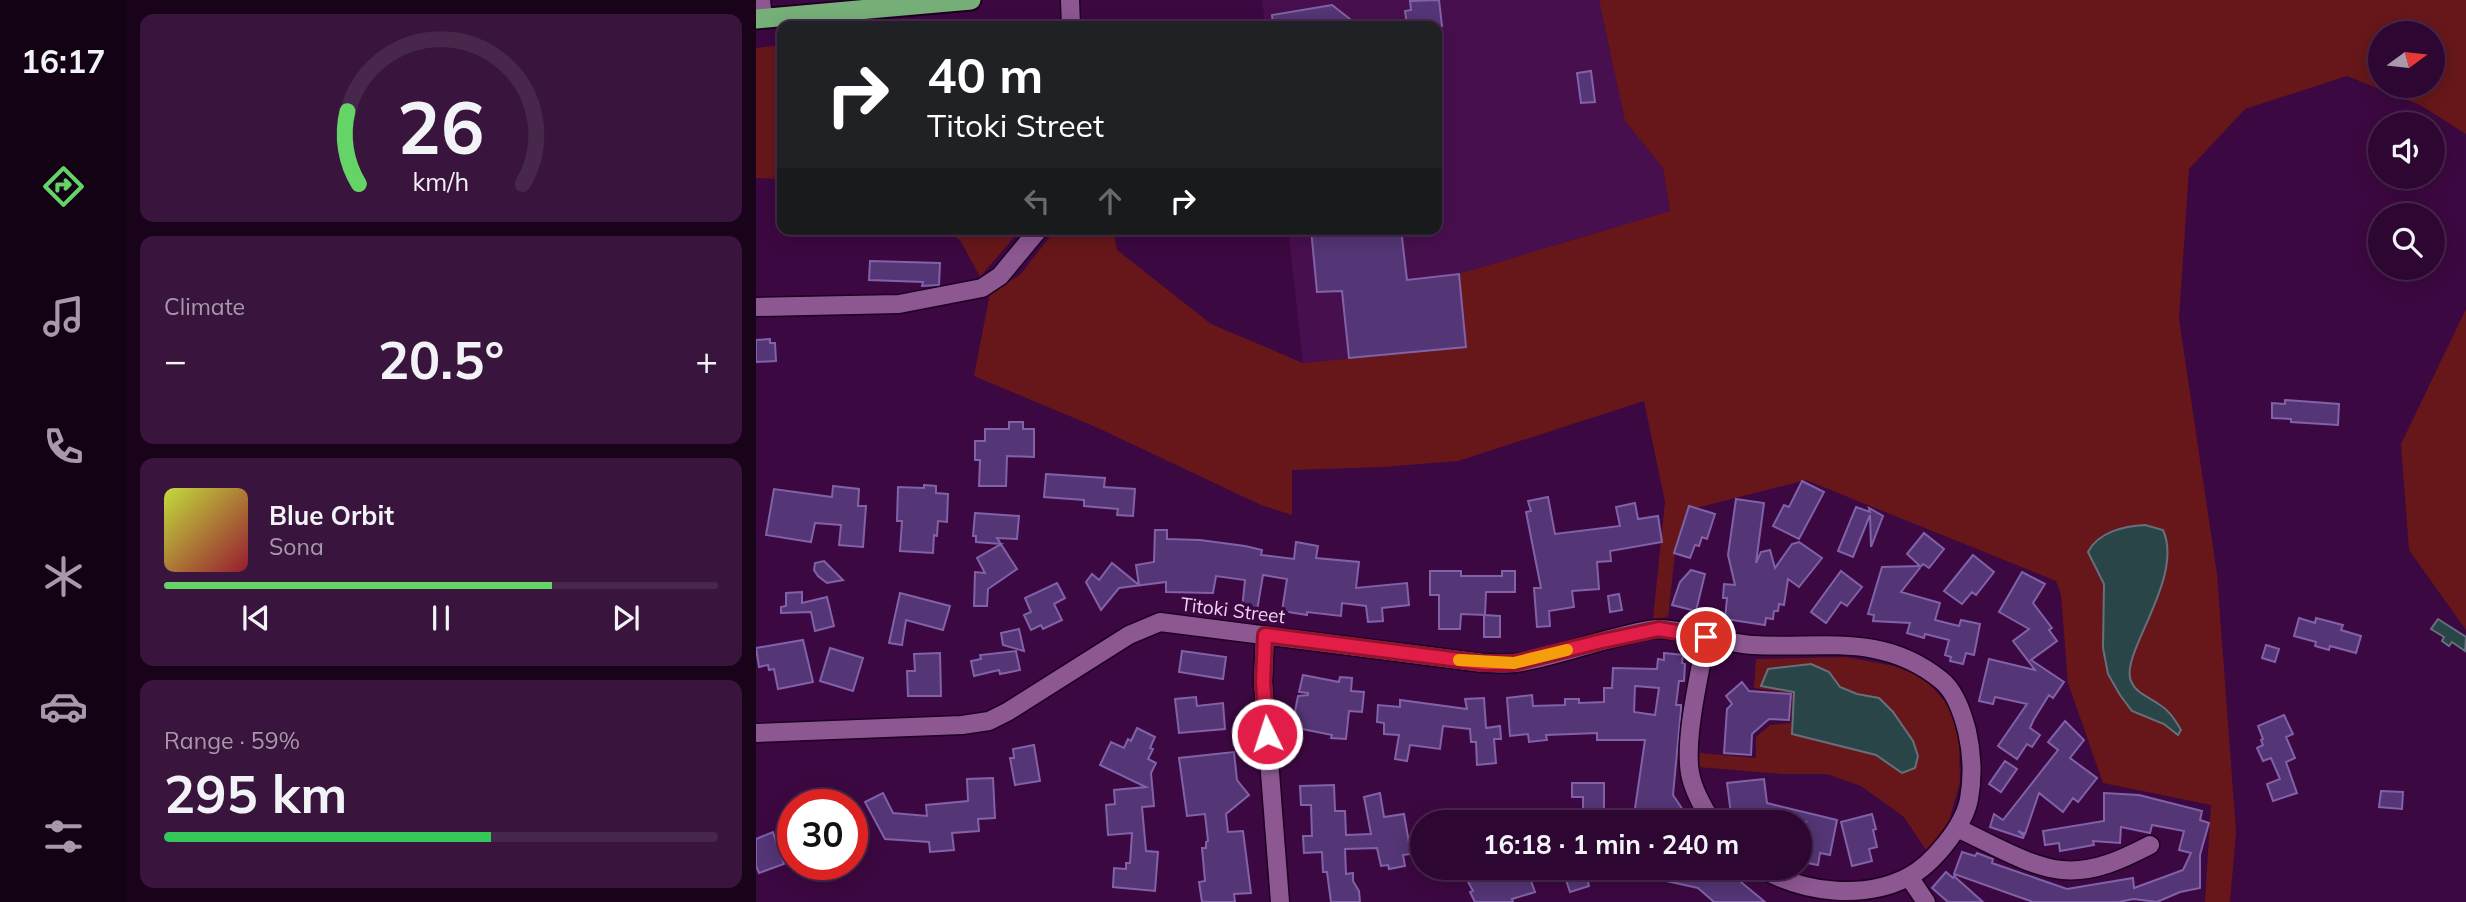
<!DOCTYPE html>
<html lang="en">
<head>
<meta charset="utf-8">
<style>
	body { margin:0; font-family:Mulish,sans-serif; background:#39143d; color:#f1f3f6; height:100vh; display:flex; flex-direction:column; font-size:26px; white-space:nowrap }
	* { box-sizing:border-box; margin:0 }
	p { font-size:23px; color:#a799ab }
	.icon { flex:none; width:38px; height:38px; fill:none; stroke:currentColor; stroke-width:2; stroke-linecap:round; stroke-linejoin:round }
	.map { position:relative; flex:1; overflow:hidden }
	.panel { display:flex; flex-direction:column; gap:14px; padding:14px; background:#19031b; width:630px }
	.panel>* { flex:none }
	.banner { position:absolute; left:21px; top:21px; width:665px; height:214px; border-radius:14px; box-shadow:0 4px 18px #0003,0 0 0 2px #48274d; background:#202124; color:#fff; overflow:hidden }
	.needle { width:46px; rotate:75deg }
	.controls { position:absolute; left:1612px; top:21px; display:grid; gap:14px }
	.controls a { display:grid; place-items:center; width:77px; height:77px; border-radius:50%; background:#2d0631; box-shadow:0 4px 18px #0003,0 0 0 2px #48274d; font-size:35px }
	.speed { position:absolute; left:21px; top:789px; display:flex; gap:14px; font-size:35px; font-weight:700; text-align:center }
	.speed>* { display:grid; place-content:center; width:91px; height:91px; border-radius:50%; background:#2d0631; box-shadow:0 4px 18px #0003,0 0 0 2px #48274d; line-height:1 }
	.speed .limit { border:10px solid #d22; background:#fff; color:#111 }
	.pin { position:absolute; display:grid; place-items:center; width:60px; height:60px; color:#fff; margin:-30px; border:4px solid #fff; border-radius:50%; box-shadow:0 2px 7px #0007 }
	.me { position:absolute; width:77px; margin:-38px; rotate:356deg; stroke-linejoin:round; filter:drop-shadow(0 0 5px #0008) }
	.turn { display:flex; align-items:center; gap:24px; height:147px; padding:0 35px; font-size:32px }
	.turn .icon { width:91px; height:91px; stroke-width:2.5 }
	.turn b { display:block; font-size:49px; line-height:60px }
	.lanes { display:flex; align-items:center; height:66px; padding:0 35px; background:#0003; justify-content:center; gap:35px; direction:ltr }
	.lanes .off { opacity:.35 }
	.big { font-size:52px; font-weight:700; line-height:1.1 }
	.panel .widget { flex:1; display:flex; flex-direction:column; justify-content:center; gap:10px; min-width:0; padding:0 24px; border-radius:14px; background:#39143d }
	.panel .dial { align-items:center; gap:0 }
	.dial svg { height:182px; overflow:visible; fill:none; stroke:#48274d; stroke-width:7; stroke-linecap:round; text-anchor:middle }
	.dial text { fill:#f1f3f6; stroke:none }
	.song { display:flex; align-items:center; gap:21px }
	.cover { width:84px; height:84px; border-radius:10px; background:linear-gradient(135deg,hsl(70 70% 55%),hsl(350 70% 35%)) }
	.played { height:7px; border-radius:4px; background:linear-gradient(90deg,#65d467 70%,#48274d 70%) }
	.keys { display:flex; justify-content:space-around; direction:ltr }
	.heat { display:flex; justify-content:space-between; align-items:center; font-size:38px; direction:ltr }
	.charge { height:10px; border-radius:5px; background:linear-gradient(90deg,#34c759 59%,#48274d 0) }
	.trip { position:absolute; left:654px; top:810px; width:402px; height:70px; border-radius:35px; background:#2d0631; box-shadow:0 4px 18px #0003,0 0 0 2px #48274d; font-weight:700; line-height:70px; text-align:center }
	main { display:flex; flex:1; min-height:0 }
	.menu { display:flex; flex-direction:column; width:126px; justify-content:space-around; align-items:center; background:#120214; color:#a799ab }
	.menu .icon { width:49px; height:49px }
	.menu .current { color:#65d467 }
	.menu b { font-size:32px; color:#f1f3f6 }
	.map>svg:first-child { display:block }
</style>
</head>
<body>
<main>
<nav class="menu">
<b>16:17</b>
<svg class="icon current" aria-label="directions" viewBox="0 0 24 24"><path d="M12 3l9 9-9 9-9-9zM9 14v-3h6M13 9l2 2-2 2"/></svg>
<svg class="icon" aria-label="music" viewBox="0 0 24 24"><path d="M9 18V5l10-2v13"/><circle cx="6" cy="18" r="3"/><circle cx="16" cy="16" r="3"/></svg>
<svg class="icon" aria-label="phone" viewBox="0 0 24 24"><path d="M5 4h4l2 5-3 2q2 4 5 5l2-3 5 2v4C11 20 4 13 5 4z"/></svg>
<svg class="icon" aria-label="climate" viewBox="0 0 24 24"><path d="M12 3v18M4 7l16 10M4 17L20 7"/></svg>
<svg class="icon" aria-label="car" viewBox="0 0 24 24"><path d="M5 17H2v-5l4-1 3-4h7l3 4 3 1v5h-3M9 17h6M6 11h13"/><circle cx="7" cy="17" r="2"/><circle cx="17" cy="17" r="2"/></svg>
<svg class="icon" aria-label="filters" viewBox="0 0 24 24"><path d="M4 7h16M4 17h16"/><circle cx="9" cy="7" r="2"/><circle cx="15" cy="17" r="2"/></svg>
</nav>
<section class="panel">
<div class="widget dial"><svg viewBox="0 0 100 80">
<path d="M14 69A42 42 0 1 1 86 69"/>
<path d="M14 69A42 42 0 0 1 9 37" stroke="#65d467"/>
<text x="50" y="56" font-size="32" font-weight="700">26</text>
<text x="50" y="72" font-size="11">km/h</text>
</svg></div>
<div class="widget"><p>Climate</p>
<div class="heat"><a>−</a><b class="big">20.5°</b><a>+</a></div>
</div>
<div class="widget">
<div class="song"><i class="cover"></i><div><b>Blue Orbit</b><p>Sona</p></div></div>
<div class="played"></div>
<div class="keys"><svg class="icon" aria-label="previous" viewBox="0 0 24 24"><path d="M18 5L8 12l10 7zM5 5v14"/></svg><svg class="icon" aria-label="pause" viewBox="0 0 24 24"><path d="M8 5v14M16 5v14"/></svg><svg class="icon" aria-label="next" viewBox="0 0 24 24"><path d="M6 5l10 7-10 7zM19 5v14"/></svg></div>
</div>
<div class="widget"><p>Range · 59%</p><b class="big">295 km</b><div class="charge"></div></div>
</section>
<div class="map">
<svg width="1710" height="902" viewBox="0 0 1710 902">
	<rect width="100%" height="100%" fill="#3c0841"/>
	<path fill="#480f4e" d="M 506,0 L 843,0 L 869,121 L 907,168 L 914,211 L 704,274 L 710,347 L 547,363 L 532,229 L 681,229 L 681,26 L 509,26 Z"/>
	<path fill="#671719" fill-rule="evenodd" d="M 843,0 L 1710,0 L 1710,134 L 1664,105 L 1591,76 L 1489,109 L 1433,169 L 1423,319 L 1461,574 L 1480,832 L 1474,902 L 1449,902 L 1455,805 L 1347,783 L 1312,683 L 1305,595 L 1300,581 L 1050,480 L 940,508 L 919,553 L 912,617 L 897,619 L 909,502 L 888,401 L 702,461 L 626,467 L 536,470 L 536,515 L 505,505 L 342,428 L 218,376 L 234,293 L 264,275 L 300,229 L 357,229 L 361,250 L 455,324 L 547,363 L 710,347 L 703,274 L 914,211 L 907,168 L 869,121 ZM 1624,33 L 1676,33 L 1676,86 L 1624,86 Z
		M 26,45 L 26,179 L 0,178 L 0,48 Z
		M 185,229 L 265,229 L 224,277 L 204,240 Z
		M 1710,309 L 1710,630 L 1653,550 L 1645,444 Z
		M 1090,657 L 1138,666 L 1167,677 L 1193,706 L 1203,740 L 1204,782 L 1193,821 L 1172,853 L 1148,817 L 1105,786 L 1071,774 L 1026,774 L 942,767 L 944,753 L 1000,758 L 1000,737 L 1014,725 L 1035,723 L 1036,693 L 998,688 L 1000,659 Z"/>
	<path fill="#2a4548" stroke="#66707c" stroke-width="2" d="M 1389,525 L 1407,530 C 1429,578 1363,655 1375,681 C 1380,694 1394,697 1404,705 C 1413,710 1420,721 1425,730 L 1422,735 L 1408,724 L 1376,711 L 1364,695 L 1352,674 L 1347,648 L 1348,584 L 1332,552 C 1342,532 1368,526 1389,525 Z
		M 1682,619 L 1710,637 L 1709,651 L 1696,642 L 1693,646 L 1686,641 L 1688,637 L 1675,629 Z
		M 1055,664 L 1073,672 L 1084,687 L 1101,694 L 1123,698 L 1137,712 L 1157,741 L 1162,756 L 1159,768 L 1146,773 L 1120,755 L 1036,734 L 1038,692 L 1005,686 L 1012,669 Z"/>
	<path fill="#543576" stroke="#8162a7" stroke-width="2" fill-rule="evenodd" d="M 683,0 L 686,26 L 651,25 L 649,11 L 655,10 L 654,1 Z
		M 576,5 L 603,26 L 517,26 L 516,15 Z
		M 835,71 L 839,102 L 825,103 L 821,73 Z
		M 555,229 L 645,229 L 651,280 L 703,274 L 710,347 L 593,358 L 586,291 L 561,292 Z
		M 114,261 L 184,263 L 183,285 L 166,286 L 167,282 L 113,280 Z
		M 14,339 L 14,343 L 19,343 L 20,361 L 0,362 L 0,340 Z
		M 1529,400 L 1583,404 L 1582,425 L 1535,422 L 1535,419 L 1516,418 L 1516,403 L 1529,404 Z
		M 253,422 L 267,422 L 267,429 L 278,429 L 278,457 L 251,456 L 250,486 L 223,486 L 224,460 L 219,460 L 219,441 L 229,441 L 229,429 L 253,429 Z
		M 290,474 L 349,478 L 348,487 L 379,489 L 377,516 L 361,515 L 362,509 L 328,506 L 328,500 L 288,497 Z
		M 1046,481 L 1068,492 L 1043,539 L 1017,526 L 1028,505 L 1033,507 Z
		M 168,485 L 180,486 L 180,493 L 192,494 L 191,522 L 182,521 L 181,536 L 178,535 L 177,553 L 144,551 L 146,521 L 141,521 L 142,487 L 168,488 Z
		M 77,486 L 103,489 L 102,506 L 110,506 L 107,547 L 83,545 L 85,525 L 59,523 L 55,542 L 10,535 L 18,489 L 76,497 Z
		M 792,497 L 799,534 L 864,526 L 860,507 L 879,503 L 882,519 L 902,516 L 906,542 L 854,551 L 855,561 L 841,562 L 843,589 L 816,591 L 818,607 L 793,611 L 794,626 L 781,627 L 778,588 L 785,588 L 770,512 L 775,511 L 772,501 Z
		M 980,499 L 1008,503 L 1000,563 L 1005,552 L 1014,550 L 1019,568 L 1036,544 L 1043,542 L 1066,558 L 1043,587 L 1032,579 L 1028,605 L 1023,604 L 1022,611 L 1018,611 L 1017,619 L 1010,618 L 1009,625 L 969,619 L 971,598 L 967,598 L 968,584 L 979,585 L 972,555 Z
		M 933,506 L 959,514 L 951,539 L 946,537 L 943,546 L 939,545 L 934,558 L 918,553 Z
		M 1100,507 L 1114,512 L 1113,508 L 1127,516 L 1115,547 L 1114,515 L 1097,557 L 1082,551 Z
		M 219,513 L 263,516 L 261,539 L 241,538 L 261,569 L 232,589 L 231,606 L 218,606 L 219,572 L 229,573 L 221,558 L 245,544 L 220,542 L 220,536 L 217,536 Z
		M 399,530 L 411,530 L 411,539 L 444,540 L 489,546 L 506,550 L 505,555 L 538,559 L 540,542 L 562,546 L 560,558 L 603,562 L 600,588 L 651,583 L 653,605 L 626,608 L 627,621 L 612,622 L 610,606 L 586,603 L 585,616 L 551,612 L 551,615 L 526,611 L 531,579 L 507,575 L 501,611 L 486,609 L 489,580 L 460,576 L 457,593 L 410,592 L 410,582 L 363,588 L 345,610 L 330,582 L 336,574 L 343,580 L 356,563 L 383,585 L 380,565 L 398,562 Z
		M 1168,533 L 1188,549 L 1173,568 L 1167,564 L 1145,592 L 1184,603 L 1179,620 L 1203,626 L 1205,620 L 1224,624 L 1218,655 L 1210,653 L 1207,664 L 1194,661 L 1195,657 L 1189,655 L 1193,640 L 1169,634 L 1168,638 L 1151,633 L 1154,623 L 1117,621 L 1118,615 L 1112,614 L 1126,567 L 1164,566 L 1151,554 Z
		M 1217,555 L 1238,572 L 1220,595 L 1216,592 L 1206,604 L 1188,591 Z
		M 68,561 L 87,580 L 71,583 L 62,576 L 58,570 L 59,563 Z
		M 935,570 L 949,574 L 940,611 L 916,605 L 924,582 Z
		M 674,571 L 705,571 L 705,576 L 746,576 L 746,571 L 759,571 L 759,592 L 730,592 L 729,615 L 705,614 L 704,629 L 683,629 L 683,595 L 674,595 Z
		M 1085,571 L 1106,587 L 1091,606 L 1085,602 L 1070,623 L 1055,612 Z
		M 1266,572 L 1289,584 L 1277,603 L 1296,628 L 1293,630 L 1301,641 L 1275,660 L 1308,682 L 1297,698 L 1293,695 L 1278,719 L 1274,728 L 1284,735 L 1276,747 L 1271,744 L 1261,759 L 1242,746 L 1271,704 L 1239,697 L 1237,704 L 1223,701 L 1233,659 L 1279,670 L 1257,641 L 1273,629 L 1243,612 Z
		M 301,583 L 309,598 L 298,604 L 306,620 L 287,629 L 285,625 L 275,630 L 268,615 L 275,612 L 269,598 Z
		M 46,592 L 46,603 L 71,597 L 78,626 L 59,631 L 55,612 L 25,613 L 25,607 L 30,606 L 30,593 Z
		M 144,593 L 194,606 L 187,630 L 150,620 L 146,645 L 133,643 Z
		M 863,594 L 866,610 L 854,612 L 852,596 Z
		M 728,615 L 744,616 L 744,637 L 728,637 Z
		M 1543,618 L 1559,623 L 1560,618 L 1587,625 L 1585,630 L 1605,636 L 1600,653 L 1574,646 L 1573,650 L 1559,646 L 1560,642 L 1538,636 Z
		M 263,629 L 268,651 L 247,645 L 245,633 Z
		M 47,640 L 57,682 L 22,689 L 18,669 L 13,670 L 12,665 L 3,667 L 0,648 Z
		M 1510,645 L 1523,649 L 1519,662 L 1506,658 Z
		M 74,648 L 107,658 L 97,691 L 64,681 Z
		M 260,651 L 264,670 L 244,674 L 243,670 L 218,676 L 215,661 L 225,659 L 224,655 Z
		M 426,651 L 470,657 L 467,679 L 423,672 Z
		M 184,653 L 185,696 L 152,696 L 151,671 L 159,671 L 158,654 Z
		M 908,653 L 927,655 L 926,663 L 929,664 L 928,681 L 923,681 L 920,705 L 925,705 L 925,709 L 917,795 L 935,822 L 877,822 L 889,740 L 841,740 L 841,733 L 790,735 L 791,740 L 773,742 L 772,734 L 754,736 L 751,698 L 776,695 L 777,706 L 809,705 L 809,699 L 823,699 L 823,703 L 848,702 L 848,688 L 856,688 L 857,668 L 901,669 L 902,659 L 908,660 ZM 879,686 L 903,688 L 899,715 L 878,712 Z
		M 547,675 L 583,682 L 584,677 L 596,678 L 595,691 L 608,692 L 606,712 L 593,711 L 590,739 L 575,738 L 576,735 L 536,727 L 542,696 L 552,695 L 552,693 L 543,692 Z
		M 986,682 L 993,691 L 1035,694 L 1033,720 L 1013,719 L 996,734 L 995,755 L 968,753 L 971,709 L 976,704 L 970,696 Z
		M 440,697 L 441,706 L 467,703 L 469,729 L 423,733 L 419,699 Z
		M 728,698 L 730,728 L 744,726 L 745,739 L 738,739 L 740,763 L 721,765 L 720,742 L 715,742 L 714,729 L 687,726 L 684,749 L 654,745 L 651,761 L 639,759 L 643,735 L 628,734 L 628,723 L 621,722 L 622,705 L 644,707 L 644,700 L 711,709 L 709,699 Z
		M 1528,715 L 1537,734 L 1530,737 L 1539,758 L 1530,762 L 1541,793 L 1517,801 L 1511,784 L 1524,779 L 1515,758 L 1507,761 L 1501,748 L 1507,745 L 1505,740 L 1507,739 L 1502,726 Z
		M 1309,721 L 1328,740 L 1314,758 L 1341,778 L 1322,802 L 1317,798 L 1307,812 L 1283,793 L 1269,834 L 1262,831 L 1268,836 L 1267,838 L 1234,827 L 1238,814 L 1247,820 L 1302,750 L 1292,742 Z
		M 381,728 L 399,737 L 394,748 L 397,749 L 392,759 L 400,763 L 395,773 L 398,806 L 386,807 L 390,851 L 402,852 L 399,891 L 357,887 L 358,868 L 370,869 L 370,863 L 374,863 L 376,833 L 352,835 L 350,805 L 359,804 L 358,790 L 390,787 L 344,765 L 355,742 L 368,748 L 372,739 L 375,741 Z
		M 278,745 L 284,781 L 259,785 L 254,758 L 258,758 L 257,749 Z
		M 478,752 L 481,780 L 493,795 L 470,814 L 472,832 L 487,831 L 495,893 L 478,894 L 479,902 L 446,902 L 443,882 L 449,881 L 446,848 L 450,848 L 450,842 L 452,841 L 449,814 L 431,816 L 423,758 Z
		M 1249,761 L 1261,769 L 1245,792 L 1233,784 Z
		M 237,778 L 239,818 L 222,819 L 223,831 L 196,833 L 198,850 L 174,852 L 173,842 L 129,839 L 109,802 L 127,793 L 137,813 L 171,816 L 170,805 L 212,801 L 211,779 Z
		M 1008,779 L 1011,803 L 1081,820 L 1074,855 L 1064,853 L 1062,865 L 1045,862 L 1045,849 L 1050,822 L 976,822 L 971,783 Z
		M 816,783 L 848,783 L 848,822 L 827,822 L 827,797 L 816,797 Z
		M 578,785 L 579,811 L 589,811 L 590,835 L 615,834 L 608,797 L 624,793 L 628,817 L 648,814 L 655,854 L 647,855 L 649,866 L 633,869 L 632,865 L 625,866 L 621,848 L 589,849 L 590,874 L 597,873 L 597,881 L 603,891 L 604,902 L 575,902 L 571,872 L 567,872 L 566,852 L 548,853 L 547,836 L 556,836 L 555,805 L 545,805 L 544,786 Z
		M 1625,791 L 1647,792 L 1646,809 L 1623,807 Z
		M 1348,793 L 1383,795 L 1446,811 L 1444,820 L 1453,823 L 1444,855 L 1444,888 L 1424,892 L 1401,902 L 1378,899 L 1362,902 L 1277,902 L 1198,874 L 1206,852 L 1219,856 L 1221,853 L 1237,859 L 1236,863 L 1311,889 L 1377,878 L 1378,888 L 1427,870 L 1435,853 L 1423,850 L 1428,831 L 1396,825 L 1394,833 L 1365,827 L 1364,843 L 1337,841 L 1338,845 L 1304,851 L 1303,843 L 1289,845 L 1287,831 L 1348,821 Z
		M 1116,814 L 1120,829 L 1117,830 L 1121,847 L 1113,849 L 1116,861 L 1096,866 L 1085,822 Z
		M 17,832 L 28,864 L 3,873 L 0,866 L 0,839 Z
		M 718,868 L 796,868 L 796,870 L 774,878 L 779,892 L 756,899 L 757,902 L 719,902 L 714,892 L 717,891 L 708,874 Z
		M 806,868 L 852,868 L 852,870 L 831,877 L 833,886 L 814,892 Z
		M 897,868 L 968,868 L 1009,902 L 958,902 L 942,888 L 906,880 Z
		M 1190,872 L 1197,878 L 1198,876 L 1227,902 L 1192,902 L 1176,888 Z"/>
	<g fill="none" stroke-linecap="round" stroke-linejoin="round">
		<defs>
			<path id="minor" d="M 5,0 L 7,18
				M 314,0 L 315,26
				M 0,307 L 143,304 L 226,288 L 244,276 L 283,229
				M 509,635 L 507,682 L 524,902
				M 950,637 C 944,674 928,737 934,773 C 937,790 947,807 956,822
				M 0,733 L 206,725 L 233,721 L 251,712 L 373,635 L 404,622 L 727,663 C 738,663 749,664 759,663 C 794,658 828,645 862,637 C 875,634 890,629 903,629 C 935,630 966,643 997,645 C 1066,649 1126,632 1185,680 C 1199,691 1207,715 1211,731 C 1216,753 1217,777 1213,799 C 1208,826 1176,865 1152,877 C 1108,900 1047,893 1005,868
				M 1201,828 C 1232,842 1273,867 1306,870 C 1338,873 1367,859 1394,845
				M 1153,877 L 1170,902"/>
			<path id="trunk" d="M 0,19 L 215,0"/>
		</defs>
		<use href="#minor" stroke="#1e0022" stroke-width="21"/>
		<use href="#trunk" stroke="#1e0022" stroke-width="23"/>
		<use href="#minor" stroke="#8d5792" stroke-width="18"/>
		<use href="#trunk" stroke="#76b078" stroke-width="19"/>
	</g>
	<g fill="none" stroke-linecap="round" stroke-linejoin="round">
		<defs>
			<path id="route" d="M 511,734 L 507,682 L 509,635 L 727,663 L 758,663 L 842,642 L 903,629 L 950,637"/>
		</defs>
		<use href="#route" stroke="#92132f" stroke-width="18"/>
		<use href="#route" stroke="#e11d48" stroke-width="12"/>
		<path stroke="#f59e0b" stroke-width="12" d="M 703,660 L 758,663 L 811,650"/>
	</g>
	<g text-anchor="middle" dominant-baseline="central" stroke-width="7" stroke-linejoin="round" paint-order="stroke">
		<g font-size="19" fill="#f1d3f4" stroke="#3c0841">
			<text transform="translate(477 610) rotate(7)">Titoki Street</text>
		</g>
	</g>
</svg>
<div class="controls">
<a><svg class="needle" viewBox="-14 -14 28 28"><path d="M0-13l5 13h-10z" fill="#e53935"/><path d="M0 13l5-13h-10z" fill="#a799ab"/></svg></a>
<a><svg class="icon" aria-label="sound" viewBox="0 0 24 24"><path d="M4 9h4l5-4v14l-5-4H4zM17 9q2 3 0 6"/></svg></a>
<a><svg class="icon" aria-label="search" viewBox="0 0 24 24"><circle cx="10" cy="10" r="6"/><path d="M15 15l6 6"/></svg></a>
</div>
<div class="speed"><div class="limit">30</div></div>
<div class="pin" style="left:950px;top:637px;background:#d93025"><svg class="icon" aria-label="arrive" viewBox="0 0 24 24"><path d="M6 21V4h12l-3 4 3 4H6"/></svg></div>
<svg class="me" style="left:511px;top:734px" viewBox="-20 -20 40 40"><circle r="17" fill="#e11d48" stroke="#fff" stroke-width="3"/><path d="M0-11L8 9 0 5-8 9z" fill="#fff"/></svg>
<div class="trip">16:18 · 1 min · 240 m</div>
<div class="banner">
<div class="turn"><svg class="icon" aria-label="right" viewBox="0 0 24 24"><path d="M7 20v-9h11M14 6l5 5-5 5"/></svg><div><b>40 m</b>Titoki Street</div></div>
<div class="lanes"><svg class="icon off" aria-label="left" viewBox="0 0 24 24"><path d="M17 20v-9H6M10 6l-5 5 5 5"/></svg><svg class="icon off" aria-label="ahead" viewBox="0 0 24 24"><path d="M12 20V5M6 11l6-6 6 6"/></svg><svg class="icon" aria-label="right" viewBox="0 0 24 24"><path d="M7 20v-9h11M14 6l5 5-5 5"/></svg></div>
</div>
</div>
</main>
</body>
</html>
